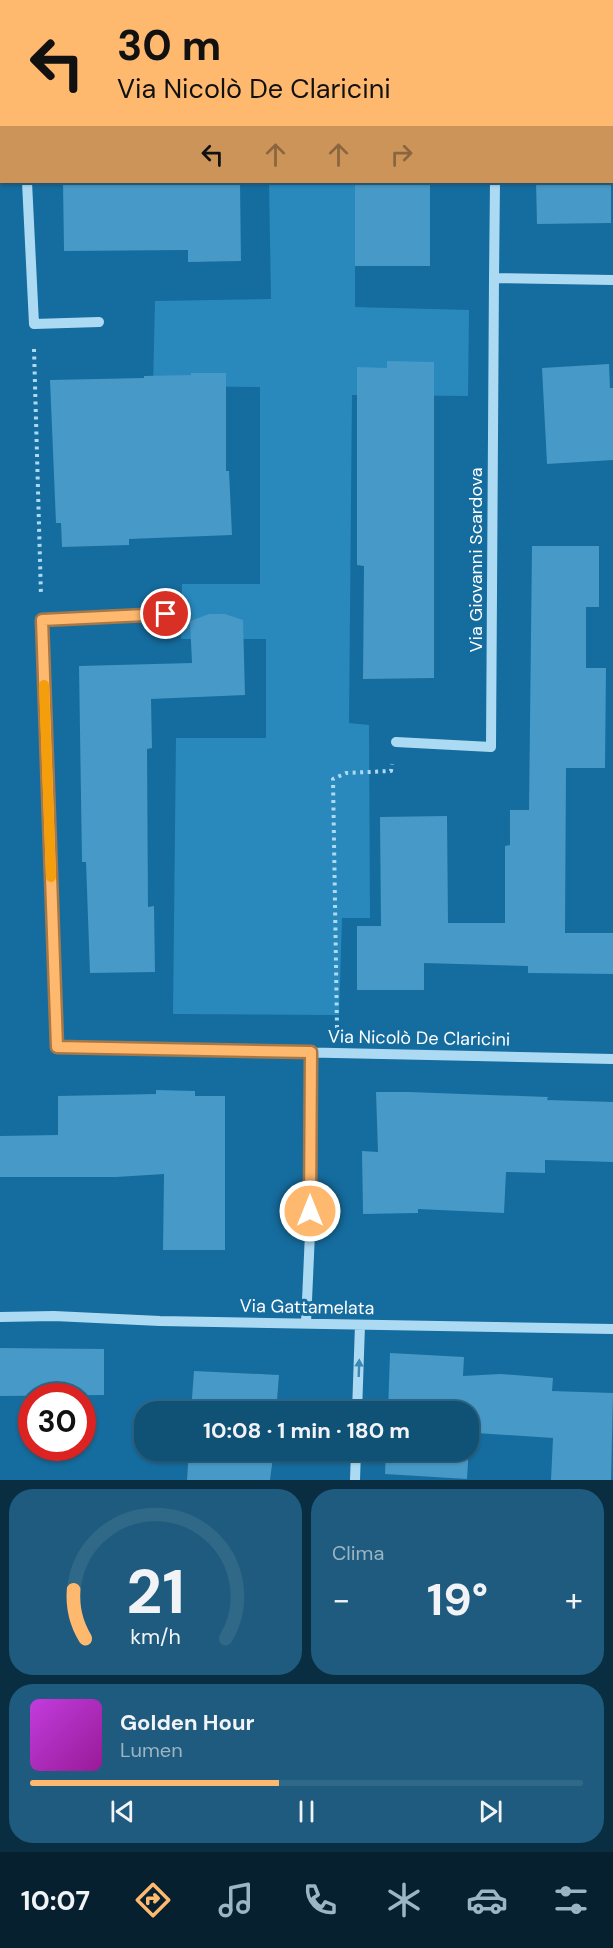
<!DOCTYPE html>
<html lang="it">
<head>
<meta charset="utf-8">
<style>
	body { margin:0; font-family:"DM Sans",sans-serif; background:#1e5b7e; color:#f1f3f6; height:100vh; display:flex; flex-direction:column; font-size:22px; white-space:nowrap }
	* { box-sizing:border-box; margin:0 }
	p { font-size:20px; color:#9cb5c5 }
	.icon { flex:none; width:33px; height:33px; fill:none; stroke:currentColor; stroke-width:2; stroke-linecap:round; stroke-linejoin:round }
	.map { position:relative; height:1480px; overflow:hidden }
	.side { display:flex; flex-direction:column; gap:9px; padding:9px; background:#092d41; flex:1 }
	.side>* { flex:none }
	.guide { position:absolute; left:0px; top:0px; width:614px; height:183px; box-shadow:0 2px 4px #0004,0 0 0 2px #306888; background:#ffb96f; color:#111; overflow:hidden }
	.speed { position:absolute; left:18px; top:1383px; display:flex; gap:12px; font-size:30px; font-weight:700; text-align:center }
	.speed>* { display:grid; place-content:center; width:78px; height:78px; border-radius:50%; background:#105176; box-shadow:0 2px 4px #0004,0 0 0 2px #306888; line-height:1 }
	.speed .limit { border:9px solid #d22; background:#fff; color:#111 }
	.pin { position:absolute; display:grid; place-items:center; width:51px; height:51px; color:#fff; margin:-26px; border:3px solid #fff; border-radius:50%; box-shadow:0 2px 6px #0007 }
	.me { position:absolute; width:66px; margin:-33px; rotate:0deg; stroke-linejoin:round; filter:drop-shadow(0 0 4px #0008) }
	.turn { display:flex; align-items:center; gap:21px; height:126px; padding:0 18px; font-size:27px }
	.turn .icon { width:78px; height:78px; stroke-width:2.5 }
	.turn b { display:block; font-size:42px; line-height:51px }
	.lanes { display:flex; align-items:center; height:57px; padding:0 18px; background:#0003; justify-content:center; gap:30px; direction:ltr }
	.lanes .off { opacity:.35 }
	.big { font-size:45px; font-weight:700; line-height:1.1 }
	.side .tile { flex:1; display:flex; flex-direction:column; justify-content:center; gap:9px; min-width:0; padding:0 21px; border-radius:24px; background:#1e5b7e }
	.side .dial { align-items:center; gap:0 }
	.dial svg { height:156px; overflow:visible; fill:none; stroke:#306888; stroke-width:7; stroke-linecap:round; text-anchor:middle }
	.dial text { fill:#f1f3f6; stroke:none }
	.song { display:flex; align-items:center; gap:18px }
	.cover { width:72px; height:72px; border-radius:9px; background:linear-gradient(135deg,hsl(290 70% 55%),hsl(300 70% 35%)) }
	.played { height:6px; border-radius:3px; background:linear-gradient(90deg,#ffb96f 45%,#306888 45%) }
	.keys { display:flex; justify-content:space-around; direction:ltr }
	.heat { display:flex; justify-content:space-between; align-items:center; font-size:33px; direction:ltr }
	.side .tiles { flex:1; display:grid; gap:9px; grid-template-columns:1fr 1fr }
	.tile:last-child { grid-column:span 2 }
	.trip { position:absolute; left:134px; top:1401px; width:345px; height:60px; border-radius:24px; background:#105176; box-shadow:0 2px 4px #0004,0 0 0 2px #306888; font-weight:700; line-height:60px; text-align:center }
	.tab-bar { display:flex; height:96px; justify-content:space-around; align-items:center; background:#06202f; color:#9cb5c5 }
	.tab-bar .icon { width:42px; height:42px }
	.tab-bar .on { color:#ffb96f }
	.tab-bar b { font-size:27px; color:#f1f3f6 }
	.map>svg:first-child { display:block }
</style>
</head>
<body>
<div class="map">
<svg width="613" height="1480" viewBox="0 0 613 1480">
	<rect width="100%" height="100%" fill="#156c9e"/>
	<path fill="#2988bc" d="M 153,0 L 355,0 L 355,1 L 153,2 Z
		M 269,182 L 355,182 L 355,307 L 469,310 L 468,396 L 352,395 L 349,723 L 369,725 L 370,918 L 342,918 L 339,1015 L 173,1014 L 176,738 L 266,738 L 266,639 L 181,639 L 182,584 L 260,584 L 260,387 L 153,386 L 155,301 L 271,299 Z"/>
	<path fill="#4799c7" d="M 63,182 L 240,182 L 241,261 L 188,262 L 188,250 L 64,251 Z
		M 536,182 L 611,182 L 611,223 L 537,224 Z
		M 355,184 L 430,185 L 430,266 L 355,266 Z
		M 387,361 L 434,362 L 434,678 L 363,679 L 364,566 L 357,565 L 357,367 L 387,368 Z
		M 609,364 L 610,388 L 613,388 L 613,460 L 547,464 L 542,368 Z
		M 191,373 L 226,373 L 226,471 L 229,471 L 232,535 L 129,539 L 129,545 L 62,547 L 61,523 L 56,523 L 50,380 L 144,378 L 144,376 L 191,375 Z
		M 532,546 L 599,546 L 599,607 L 586,607 L 586,668 L 606,668 L 605,768 L 566,768 L 565,933 L 613,933 L 613,974 L 528,973 L 528,966 L 424,963 L 424,990 L 357,990 L 357,926 L 381,926 L 380,817 L 447,816 L 448,923 L 505,923 L 505,846 L 510,845 L 510,810 L 529,810 Z
		M 209,614 L 225,614 L 243,620 L 245,695 L 151,699 L 152,748 L 147,749 L 148,907 L 154,906 L 155,972 L 90,973 L 86,862 L 82,862 L 79,666 L 192,663 L 190,621 Z
		M 156,1090 L 195,1091 L 195,1096 L 225,1096 L 225,1250 L 163,1250 L 164,1174 L 116,1177 L 0,1177 L 0,1136 L 58,1135 L 58,1096 L 156,1094 Z
		M 376,1092 L 409,1092 L 548,1097 L 547,1100 L 613,1102 L 613,1162 L 545,1160 L 545,1173 L 506,1172 L 504,1213 L 418,1209 L 418,1213 L 363,1214 L 362,1151 L 378,1152 Z
		M 0,1348 L 104,1349 L 104,1395 L 0,1396 Z
		M 390,1353 L 464,1357 L 463,1376 L 500,1374 L 553,1378 L 552,1391 L 613,1393 L 611,1480 L 551,1480 L 553,1438 L 476,1433 L 476,1446 L 469,1446 L 467,1479 L 385,1474 L 386,1450 L 468,1450 L 468,1412 L 388,1412 Z
		M 194,1371 L 279,1375 L 276,1412 L 191,1412 Z
		M 189,1450 L 274,1450 L 270,1480 L 187,1480 Z"/>
	<g fill="none" stroke-linecap="round" stroke-linejoin="round">
		<path stroke="#addaf3" stroke-width="4" stroke-dasharray="3 4.5" stroke-linecap="butt" d="M 0,109 L 2,109
			M 34,349 L 41,596
			M 337,1028 L 333,779 L 346,773 L 391,771 L 392,764"/>
		<path stroke="#addaf3" stroke-width="10" d="M 17,0 L 17,2
			M 497,2 L 497,0
			M 27,182 L 34,324 L 99,322
			M 495,182 L 494,278 L 613,280
			M 167,614 L 42,620 L 57,1047 L 613,1059
			M 396,742 L 491,747 L 494,278
			M 0,1317 L 54,1316 L 160,1321 L 613,1329
			M 306,1323 L 310,1233 L 311,1052
			M 357,1412 L 360,1325
			M 355,1480 L 356,1450"/>
	</g>
	<defs><path id="oneway-solid" d="M-6-.8H1V-3.2L6.5 0L1 3.2V.8H-6Z" transform="scale(1.5)"/></defs>
	<use fill="#3b88b3" href="#oneway-solid" transform="translate(359 1368) rotate(-88)"/>
	<g fill="none" stroke-linecap="round" stroke-linejoin="round">
		<defs>
			<path id="route" d="M 166,614 L 42,620 L 57,1047 L 311,1052 L 310,1211"/>
		</defs>
		<use href="#route" stroke="#a67848" stroke-width="15"/>
		<use href="#route" stroke="#ffb96f" stroke-width="10"/>
		<path stroke="#f59e0b" stroke-width="10" d="M 44,685 L 51,877"/>
	</g>
	<g text-anchor="middle" dominant-baseline="central" stroke-width="6" stroke-linejoin="round" paint-order="stroke">
		<g font-size="18" fill="#fff" stroke="#156c9e">
			<text transform="translate(476 560) rotate(-90)">Via Giovanni Scardova</text>
			<text transform="translate(419 1038) rotate(1)">Via Nicolò De Claricini</text>
			<text transform="translate(307 1307) rotate(1)">Via Gattamelata</text>
		</g>
	</g>
</svg>
<div class="speed"><div class="limit">30</div></div>
<div class="pin" style="left:166px;top:614px;background:#d93025"><svg class="icon" aria-label="arrive" viewBox="0 0 24 24"><path d="M6 21V4h12l-3 4 3 4H6"/></svg></div>
<svg class="me" style="left:310px;top:1211px" viewBox="-20 -20 40 40"><circle r="17" fill="#ffb96f" stroke="#fff" stroke-width="3"/><path d="M0-11L8 9 0 5-8 9z" fill="#fff"/></svg>
<div class="trip">10:08 · 1 min · 180 m</div>
<div class="guide">
<div class="turn"><svg class="icon" aria-label="left" viewBox="0 0 24 24"><path d="M17 20v-9H6M10 6l-5 5 5 5"/></svg><div><b>30 m</b>Via Nicolò De Claricini</div></div>
<div class="lanes"><svg class="icon" aria-label="left" viewBox="0 0 24 24"><path d="M17 20v-9H6M10 6l-5 5 5 5"/></svg><svg class="icon off" aria-label="ahead" viewBox="0 0 24 24"><path d="M12 20V5M6 11l6-6 6 6"/></svg><svg class="icon off" aria-label="ahead" viewBox="0 0 24 24"><path d="M12 20V5M6 11l6-6 6 6"/></svg><svg class="icon off" aria-label="right" viewBox="0 0 24 24"><path d="M7 20v-9h11M14 6l5 5-5 5"/></svg></div>
</div>
</div>
<section class="side">
<div class="tiles">
<div class="tile dial"><svg viewBox="0 0 100 80">
<path d="M14 69A42 42 0 1 1 86 69"/>
<path d="M14 69A42 42 0 0 1 8 44" stroke="#ffb96f"/>
<text x="50" y="56" font-size="32" font-weight="700">21</text>
<text x="50" y="72" font-size="11">km/h</text>
</svg></div>
<div class="tile"><p>Clima</p>
<div class="heat"><a>−</a><b class="big">19°</b><a>+</a></div>
</div>
<div class="tile">
<div class="song"><i class="cover"></i><div><b>Golden Hour</b><p>Lumen</p></div></div>
<div class="played"></div>
<div class="keys"><svg class="icon" aria-label="previous" viewBox="0 0 24 24"><path d="M18 5L8 12l10 7zM5 5v14"/></svg><svg class="icon" aria-label="pause" viewBox="0 0 24 24"><path d="M8 5v14M16 5v14"/></svg><svg class="icon" aria-label="next" viewBox="0 0 24 24"><path d="M6 5l10 7-10 7zM19 5v14"/></svg></div>
</div>
</div>
</section>
<nav class="tab-bar">
<b>10:07</b>
<svg class="icon on" aria-label="directions" viewBox="0 0 24 24"><path d="M12 3l9 9-9 9-9-9zM9 14v-3h6M13 9l2 2-2 2"/></svg>
<svg class="icon" aria-label="music" viewBox="0 0 24 24"><path d="M9 18V5l10-2v13"/><circle cx="6" cy="18" r="3"/><circle cx="16" cy="16" r="3"/></svg>
<svg class="icon" aria-label="phone" viewBox="0 0 24 24"><path d="M5 4h4l2 5-3 2q2 4 5 5l2-3 5 2v4C11 20 4 13 5 4z"/></svg>
<svg class="icon" aria-label="climate" viewBox="0 0 24 24"><path d="M12 3v18M4 7l16 10M4 17L20 7"/></svg>
<svg class="icon" aria-label="car" viewBox="0 0 24 24"><path d="M5 17H2v-5l4-1 3-4h7l3 4 3 1v5h-3M9 17h6M6 11h13"/><circle cx="7" cy="17" r="2"/><circle cx="17" cy="17" r="2"/></svg>
<svg class="icon" aria-label="filters" viewBox="0 0 24 24"><path d="M4 7h16M4 17h16"/><circle cx="9" cy="7" r="2"/><circle cx="15" cy="17" r="2"/></svg>
</nav>
</body>
</html>
